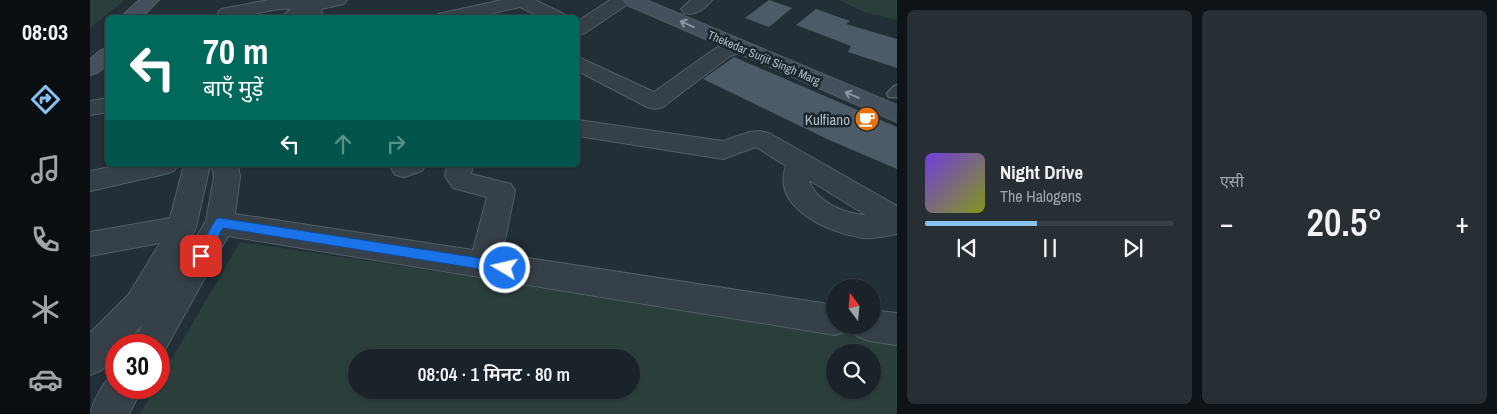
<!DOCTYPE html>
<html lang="hi">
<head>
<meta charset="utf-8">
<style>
	body { margin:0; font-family:"Archivo Narrow","Noto Sans Devanagari",sans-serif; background:#272f35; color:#f1f3f6; height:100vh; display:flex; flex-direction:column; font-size:19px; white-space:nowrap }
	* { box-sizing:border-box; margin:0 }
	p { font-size:16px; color:#9fa4a8 }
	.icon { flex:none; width:28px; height:28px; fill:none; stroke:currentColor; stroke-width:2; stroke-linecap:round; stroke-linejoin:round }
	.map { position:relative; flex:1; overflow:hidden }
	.panel { display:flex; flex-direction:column; gap:10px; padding:10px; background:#0e1317; width:600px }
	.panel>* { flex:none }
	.hud { position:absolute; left:15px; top:15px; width:475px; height:152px; border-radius:8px; box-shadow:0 1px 4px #0004,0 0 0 1px #384046; background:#00695c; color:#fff; overflow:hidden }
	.needle { width:32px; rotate:344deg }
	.tools { position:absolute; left:736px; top:279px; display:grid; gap:10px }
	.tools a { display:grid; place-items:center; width:55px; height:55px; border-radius:50%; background:#1a2329; box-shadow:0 1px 4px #0004,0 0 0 1px #384046; font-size:25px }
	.speed { position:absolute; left:15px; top:334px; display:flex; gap:10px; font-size:25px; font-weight:700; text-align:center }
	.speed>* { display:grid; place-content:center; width:65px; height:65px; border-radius:50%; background:#1a2329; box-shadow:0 1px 4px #0004,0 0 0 1px #384046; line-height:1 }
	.speed .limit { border:8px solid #d22; background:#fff; color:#111 }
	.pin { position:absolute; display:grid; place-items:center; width:42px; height:42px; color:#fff; margin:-21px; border-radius:10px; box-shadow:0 2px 8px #0006 }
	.me { position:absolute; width:55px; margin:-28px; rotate:279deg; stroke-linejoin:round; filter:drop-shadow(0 0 4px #0008) }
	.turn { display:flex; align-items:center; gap:18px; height:105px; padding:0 15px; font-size:22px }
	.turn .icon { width:65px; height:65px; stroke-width:2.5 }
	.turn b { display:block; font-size:35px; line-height:42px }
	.lanes { display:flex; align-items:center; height:48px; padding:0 15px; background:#0003; justify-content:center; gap:25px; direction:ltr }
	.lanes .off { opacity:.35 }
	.big { font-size:38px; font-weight:600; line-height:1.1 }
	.panel .widget { flex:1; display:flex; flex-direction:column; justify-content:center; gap:8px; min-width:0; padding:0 18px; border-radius:8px; background:#272f35 }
	.song { display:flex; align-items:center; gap:15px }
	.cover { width:60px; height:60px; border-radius:8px; background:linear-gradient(135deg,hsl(260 70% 55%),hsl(70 70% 35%)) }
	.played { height:5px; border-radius:2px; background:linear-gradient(90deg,#89c1f1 45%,#384046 45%) }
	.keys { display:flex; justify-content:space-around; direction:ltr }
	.heat { display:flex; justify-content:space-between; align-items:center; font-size:28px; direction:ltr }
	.panel .tiles { flex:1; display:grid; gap:10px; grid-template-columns:repeat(2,1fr) }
	.trip { position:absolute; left:258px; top:349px; width:292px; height:50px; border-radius:25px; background:#1a2329; box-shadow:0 1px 4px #0004,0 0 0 1px #384046; font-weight:600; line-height:50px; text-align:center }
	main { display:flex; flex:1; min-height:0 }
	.dock { display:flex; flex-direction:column; width:90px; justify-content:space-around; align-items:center; background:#0a0e10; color:#9fa4a8 }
	.dock .icon { width:35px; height:35px }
	.dock .selected { color:#89c1f1 }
	.dock b { font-size:22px; color:#f1f3f6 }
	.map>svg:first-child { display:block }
</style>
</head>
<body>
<main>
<nav class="dock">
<b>08:03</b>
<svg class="icon selected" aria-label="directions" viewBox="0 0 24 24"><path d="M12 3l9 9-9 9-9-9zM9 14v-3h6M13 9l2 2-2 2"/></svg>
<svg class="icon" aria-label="music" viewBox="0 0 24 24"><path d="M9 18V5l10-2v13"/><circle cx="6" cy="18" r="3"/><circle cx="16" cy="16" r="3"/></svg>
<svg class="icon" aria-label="phone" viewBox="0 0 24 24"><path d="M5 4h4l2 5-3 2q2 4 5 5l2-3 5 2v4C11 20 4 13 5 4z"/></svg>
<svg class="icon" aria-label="climate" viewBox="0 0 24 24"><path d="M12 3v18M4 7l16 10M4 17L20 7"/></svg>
<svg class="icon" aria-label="car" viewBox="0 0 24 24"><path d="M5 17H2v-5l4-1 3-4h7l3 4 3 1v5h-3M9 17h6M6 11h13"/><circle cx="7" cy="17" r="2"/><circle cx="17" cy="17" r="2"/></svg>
</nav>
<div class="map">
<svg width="807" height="414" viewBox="0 0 807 414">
	<rect width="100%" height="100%" fill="#222f37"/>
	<path fill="#2a3f3c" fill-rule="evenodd" d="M 0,0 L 35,0 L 0,28 Z
		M 749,0 L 807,0 L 807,20 L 774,12 Z
		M 150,242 L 807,340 L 807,414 L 50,414 L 65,388 L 69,388 L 69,381 ZM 745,352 L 782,352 L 782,390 L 745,390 ZM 266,358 L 541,358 L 541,390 L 266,390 Z"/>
	<path fill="#4d5b66" d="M 679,0 L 702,8 L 679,27 L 655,18 Z
		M 726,9 L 760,21 L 756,24 L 807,39 L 807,68 L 758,52 L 761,46 L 706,25 Z
		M 644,57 L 807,127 L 807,169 L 739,140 L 613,79 Z"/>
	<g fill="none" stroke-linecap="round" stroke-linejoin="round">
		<defs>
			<path id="lane" d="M 807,85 L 807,97 L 799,97 L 797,94 C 800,90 802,87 807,85 Z"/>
			<path id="street" d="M 179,0 L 257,0 L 254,4 L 231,9 L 233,18 L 189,18 L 201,9 C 177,7 154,21 131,17 L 128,13 L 131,9 Z
				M 412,0 L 445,0 L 474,14 L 476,18 L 452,18 L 430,7 L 382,18 L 346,18 L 348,14 Z
				M 520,0 L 541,0 L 538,4 L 495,33 L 488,35 L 488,21 Z
				M 601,0 L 622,0 C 615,9 605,16 594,13 L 591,9 Z
				M 648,41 L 655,43 L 658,47 L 655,51 L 640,56 L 573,107 L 565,109 L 557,107 L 488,71 L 488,57 L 564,92 L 626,48 Z
				M 18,98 L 18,112 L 0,115 L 0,101 Z
				M 488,120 L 633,141 L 659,132 L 670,131 L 679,133 L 807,206 L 807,234 C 795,236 784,239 773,238 C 739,233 681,208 696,166 L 666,147 L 633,159 L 488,136 ZM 719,180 L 776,215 C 755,214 726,202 719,180 Z
				M 30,165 L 88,165 L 84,171 L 75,174 L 0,191 L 0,171 Z
				M 94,165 L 120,165 L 106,227 L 91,262 L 116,221 L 124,177 L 122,165 L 148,165 L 150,177 L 145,214 L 383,250 L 397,197 L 363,188 L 355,176 L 357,165 L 383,165 L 381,174 L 421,184 L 425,191 L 412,254 L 745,305 L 745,325 L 759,325 L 757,331 L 745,335 L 138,236 L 71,357 L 69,358 L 69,345 L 42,345 L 53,324 L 34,345 L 26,345 L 26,354 L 12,370 L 0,375 L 0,333 L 39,294 L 70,243 L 0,256 L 0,232 L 80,218 Z
				M 303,165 L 336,165 L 332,171 L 314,177 L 305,175 L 301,168 Z
				M 782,310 L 807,313 L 807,345 L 779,341 L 767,336 L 762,325 L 782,325 Z
				M 26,373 L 26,388 L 52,388 L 39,414 L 0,414 C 3,402 14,378 26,373 Z"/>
			<path id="secondary" d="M 49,0 L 69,0 L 51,18 L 30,18 Z
				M 532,0 L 556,0 L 807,105 L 807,122 L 535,4 Z
				M 18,48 L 18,65 L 7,73 L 0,75 L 0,59 L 11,50 Z"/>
		</defs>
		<use href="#lane" stroke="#535e66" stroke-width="3"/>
		<use href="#street" stroke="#535e66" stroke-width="2"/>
		<use href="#secondary" stroke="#535e66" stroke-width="2"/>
		<use href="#lane" fill="#364048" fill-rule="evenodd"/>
		<use href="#street" fill="#364048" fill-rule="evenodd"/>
		<use href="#secondary" fill="#44505b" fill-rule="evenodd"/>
	</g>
	<defs><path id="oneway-shaft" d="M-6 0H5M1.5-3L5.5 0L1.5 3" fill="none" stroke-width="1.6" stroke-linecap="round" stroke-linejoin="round" transform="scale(1.25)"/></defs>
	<g stroke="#8a969f">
		<use href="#oneway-shaft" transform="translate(597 24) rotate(-156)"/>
		<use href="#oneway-shaft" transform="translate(762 95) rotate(-157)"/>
	</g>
	<path fill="#1a73e8" stroke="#114b97" d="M 130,218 L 415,262 L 419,264 L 421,268 L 419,271 L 415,273 L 133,228 L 115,260 L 111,261 L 107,260 L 105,256 L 107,252 L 126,219 Z"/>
	<defs>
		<symbol id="cafe-disc" viewBox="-11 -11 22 22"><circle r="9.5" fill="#e8710a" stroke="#1b252c"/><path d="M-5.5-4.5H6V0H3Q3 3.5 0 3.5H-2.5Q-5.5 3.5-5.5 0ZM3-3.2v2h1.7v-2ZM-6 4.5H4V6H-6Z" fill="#fff"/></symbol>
	</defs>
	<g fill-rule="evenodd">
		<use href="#cafe-disc" x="763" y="105" width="28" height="28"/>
	</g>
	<g text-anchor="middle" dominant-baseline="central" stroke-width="5" stroke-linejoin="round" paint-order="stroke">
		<g font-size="12" fill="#b0bbc4" stroke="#1b252c">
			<text transform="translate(674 58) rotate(23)">Thekedar Surjit Singh Marg</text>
		</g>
		<g font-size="15" fill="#b0bbc4" stroke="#1b252c" text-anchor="end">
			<text x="760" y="119">Kulfiano</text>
		</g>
	</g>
</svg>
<div class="tools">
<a><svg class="needle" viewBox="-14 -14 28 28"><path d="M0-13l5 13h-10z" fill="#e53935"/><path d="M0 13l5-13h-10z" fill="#9fa4a8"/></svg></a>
<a><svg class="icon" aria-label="search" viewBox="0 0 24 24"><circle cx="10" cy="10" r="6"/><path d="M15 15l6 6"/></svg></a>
</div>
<div class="speed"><div class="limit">30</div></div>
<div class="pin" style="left:111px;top:256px;background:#d93025"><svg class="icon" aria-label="arrive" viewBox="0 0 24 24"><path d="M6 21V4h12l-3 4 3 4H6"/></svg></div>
<svg class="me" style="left:415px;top:268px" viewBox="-20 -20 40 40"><circle r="17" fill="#1a73e8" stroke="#fff" stroke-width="3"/><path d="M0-11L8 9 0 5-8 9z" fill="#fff"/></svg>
<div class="trip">08:04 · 1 मिनट · 80 m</div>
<div class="hud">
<div class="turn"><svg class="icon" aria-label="left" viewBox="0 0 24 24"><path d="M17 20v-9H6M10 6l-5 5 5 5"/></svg><div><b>70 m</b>बाएँ मुड़ें</div></div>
<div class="lanes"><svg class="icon" aria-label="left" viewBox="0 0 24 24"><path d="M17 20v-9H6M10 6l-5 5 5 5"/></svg><svg class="icon off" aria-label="ahead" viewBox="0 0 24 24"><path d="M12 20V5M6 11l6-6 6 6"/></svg><svg class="icon off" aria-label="right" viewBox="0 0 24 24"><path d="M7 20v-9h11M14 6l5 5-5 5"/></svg></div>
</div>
</div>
<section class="panel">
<div class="tiles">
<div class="widget">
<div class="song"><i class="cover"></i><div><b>Night Drive</b><p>The Halogens</p></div></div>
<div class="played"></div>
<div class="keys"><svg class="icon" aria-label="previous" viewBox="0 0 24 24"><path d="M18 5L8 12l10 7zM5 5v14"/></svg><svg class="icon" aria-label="pause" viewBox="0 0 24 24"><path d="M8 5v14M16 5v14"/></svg><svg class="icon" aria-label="next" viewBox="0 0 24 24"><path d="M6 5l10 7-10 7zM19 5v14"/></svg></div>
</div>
<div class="widget"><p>एसी</p>
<div class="heat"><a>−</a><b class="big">20.5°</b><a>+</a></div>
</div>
</div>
</section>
</main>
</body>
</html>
